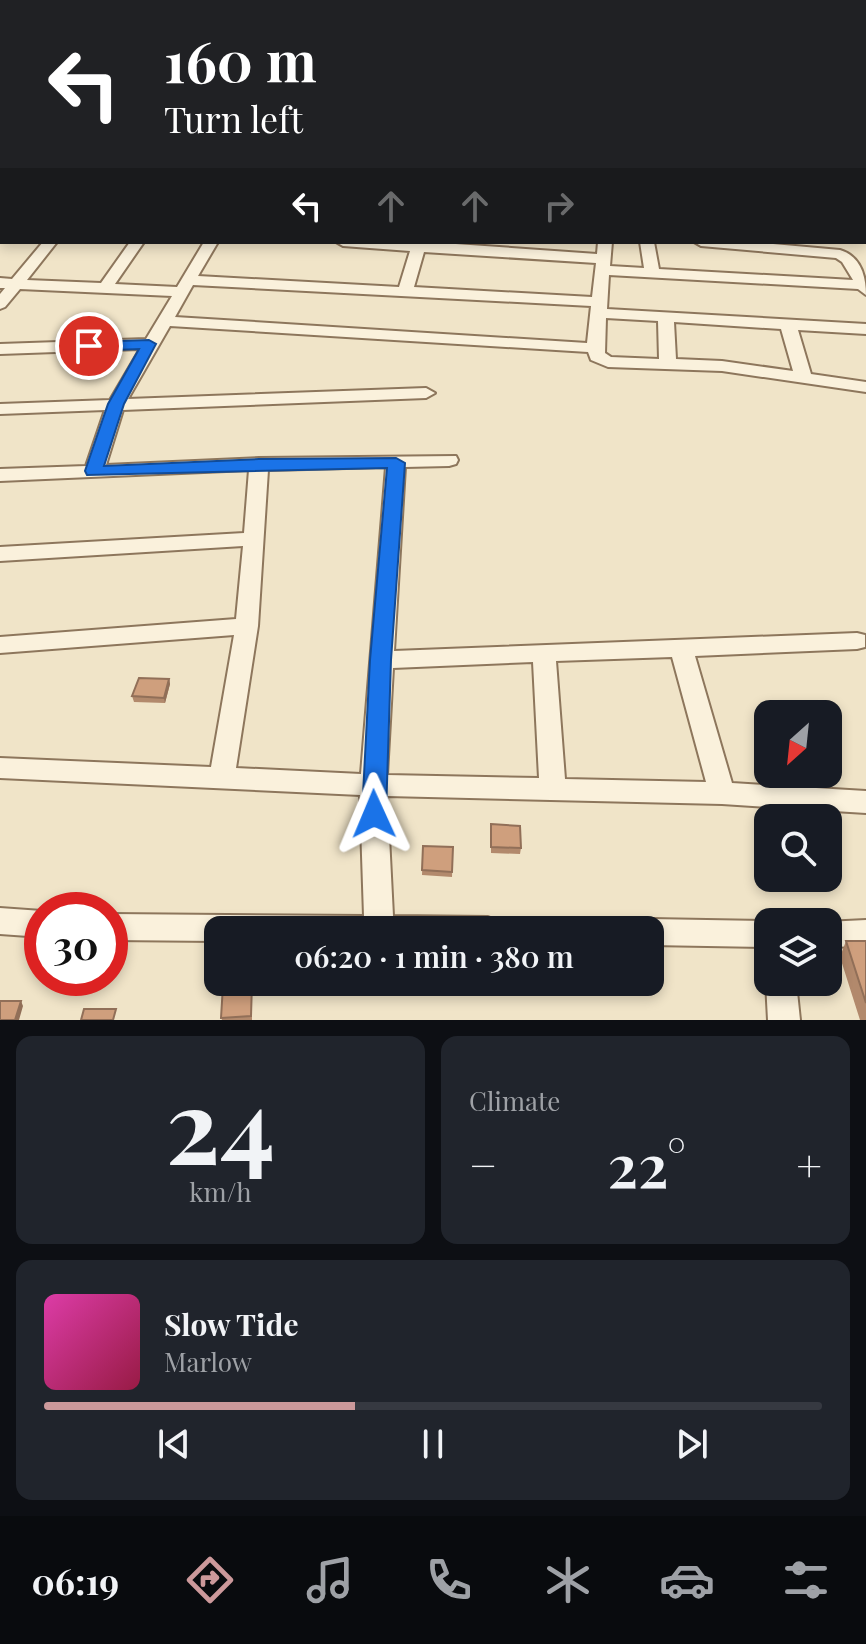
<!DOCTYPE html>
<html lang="en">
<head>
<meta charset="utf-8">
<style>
	body { margin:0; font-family:"Playfair Display",serif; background:#20242c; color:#f1f3f6; height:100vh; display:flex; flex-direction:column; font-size:30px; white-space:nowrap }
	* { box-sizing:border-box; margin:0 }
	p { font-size:26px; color:#9ea1a6 }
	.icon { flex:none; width:44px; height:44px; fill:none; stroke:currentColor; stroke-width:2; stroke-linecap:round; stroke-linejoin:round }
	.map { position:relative; height:1020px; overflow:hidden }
	.panel { display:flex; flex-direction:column; gap:16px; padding:16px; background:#0d0f14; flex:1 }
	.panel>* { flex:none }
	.hud { position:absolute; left:0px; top:0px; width:866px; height:244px; box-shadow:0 4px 12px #0003; background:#202124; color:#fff; overflow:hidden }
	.needle { width:52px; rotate:207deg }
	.buttons { position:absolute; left:754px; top:700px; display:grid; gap:16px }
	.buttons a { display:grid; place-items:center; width:88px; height:88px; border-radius:16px; background:#171b24; box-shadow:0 4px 12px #0003; font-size:40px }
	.speed { position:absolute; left:24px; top:892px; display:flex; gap:16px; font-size:40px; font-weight:700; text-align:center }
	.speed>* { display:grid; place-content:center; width:104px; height:104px; border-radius:50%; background:#171b24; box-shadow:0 4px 12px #0003; line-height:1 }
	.speed .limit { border:12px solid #d22; background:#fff; color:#111 }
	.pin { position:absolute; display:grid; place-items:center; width:68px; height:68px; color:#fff; margin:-34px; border:4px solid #fff; border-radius:50%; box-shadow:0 2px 8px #0007 }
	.me { position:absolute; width:88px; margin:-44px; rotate:359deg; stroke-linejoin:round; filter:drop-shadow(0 0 6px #0008) }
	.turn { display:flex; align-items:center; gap:28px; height:168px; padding:0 32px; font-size:36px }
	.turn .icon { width:104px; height:104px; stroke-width:2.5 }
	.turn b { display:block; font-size:56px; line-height:68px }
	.lanes { display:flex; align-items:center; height:76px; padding:0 32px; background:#0003; justify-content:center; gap:40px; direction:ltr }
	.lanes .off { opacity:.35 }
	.big { font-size:60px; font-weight:600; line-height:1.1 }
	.panel .card { flex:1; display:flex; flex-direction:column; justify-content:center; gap:12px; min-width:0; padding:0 28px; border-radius:16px; background:#20242c }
	.panel .dial { align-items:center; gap:0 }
	.dial b { font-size:104px; line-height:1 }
	.song { display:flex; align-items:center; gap:24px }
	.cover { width:96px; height:96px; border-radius:12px; background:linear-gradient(135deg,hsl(320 70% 55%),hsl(340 70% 35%)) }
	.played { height:8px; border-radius:4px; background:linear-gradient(90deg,#cc999b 40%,#363941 40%) }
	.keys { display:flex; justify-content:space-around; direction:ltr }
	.heat { display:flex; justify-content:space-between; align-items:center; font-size:44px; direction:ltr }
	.panel .tiles { flex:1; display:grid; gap:16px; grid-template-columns:1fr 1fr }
	.card:last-child { grid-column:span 2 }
	.trip { position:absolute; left:204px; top:916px; width:460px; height:80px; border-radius:16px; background:#171b24; box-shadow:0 4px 12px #0003; font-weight:600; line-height:80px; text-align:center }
	.menu { display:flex; height:128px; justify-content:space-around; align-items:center; background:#090b0e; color:#9ea1a6 }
	.menu .icon { width:56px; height:56px }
	.menu .active { color:#cc999b }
	.menu b { font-size:36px; color:#f1f3f6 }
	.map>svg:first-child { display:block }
</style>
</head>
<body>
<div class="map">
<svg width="866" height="1020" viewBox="0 0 866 1020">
	<rect width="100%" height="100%" fill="#f0e4c8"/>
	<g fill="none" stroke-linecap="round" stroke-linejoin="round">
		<defs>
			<path id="street" d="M 357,0 L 365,0 L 365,2 L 357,2 Z
				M 589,0 L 597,0 L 597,2 L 589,2 Z
				M 637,0 L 645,0 L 645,2 L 637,2 Z
				M 850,0 L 866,0 L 866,4 L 851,2 Z
				M 0,1 L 5,2 L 2,7 L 0,7 Z
				M 2,16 L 2,22 L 0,23 L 0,17 Z
				M 864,20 L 866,20 L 866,26 L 864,26 Z
				M 0,43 L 2,43 L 2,49 L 0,49 Z
				M 864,50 L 866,50 L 866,56 L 864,56 Z
				M 0,64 L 2,64 L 0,71 Z
				M 864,68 L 866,68 L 866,74 L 864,74 Z
				M 864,83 L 866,83 L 866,92 L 864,92 Z
				M 864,126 L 866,126 L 866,134 L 864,134 Z
				M 864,142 L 866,143 L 866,154 L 864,153 Z
				M 864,162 L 866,162 L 866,170 L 864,170 Z
				M 864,181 L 866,182 L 866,192 L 864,191 Z
				M 2,194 L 2,203 L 0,204 L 0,195 Z
				M 864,201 L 866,201 L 866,209 L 864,209 Z
				M 864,228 L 866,228 L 866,236 L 864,236 Z
				M 43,242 L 57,242 L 27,280 L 101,283 L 130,242 L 144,242 L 115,284 L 177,287 L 204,242 L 218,242 L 198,276 L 399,287 L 410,251 L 343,246 L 336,242 L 427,242 L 597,254 L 598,242 L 612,242 L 610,266 L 644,268 L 640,242 L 654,242 L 659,269 L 853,280 L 842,262 L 836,258 L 701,246 L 694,242 L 751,242 L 840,250 C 860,256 866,275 866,295 L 858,289 L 609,275 L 607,309 L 866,324 L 866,334 L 798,330 L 811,374 L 866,382 L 866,392 L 722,371 L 608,367 L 591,360 L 588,352 L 170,326 L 128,399 L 426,388 L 435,393 L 426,398 L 123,410 L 106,465 L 259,458 L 456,456 L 458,460 L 456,464 L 449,466 L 405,467 L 394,651 L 857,633 L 865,635 L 865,647 L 857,649 L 695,656 L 732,783 L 866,791 L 866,813 L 722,804 L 387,796 L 393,916 L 488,917 L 498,921 L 503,930 L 218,930 L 218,941 L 110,940 L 110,914 L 364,916 L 360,795 L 0,778 L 0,758 L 211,767 L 234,635 L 0,653 L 0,637 L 236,619 L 243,546 L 0,561 L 0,547 L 244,533 L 249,470 L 0,481 L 0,469 L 86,466 L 105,410 L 0,414 L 0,404 L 110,400 L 140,349 L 0,354 L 0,344 L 146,339 L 172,296 L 20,289 L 5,307 L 0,309 L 0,294 L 5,288 L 0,288 L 0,278 L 12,279 ZM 424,252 L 596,263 L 592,297 L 414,287 ZM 193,285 L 591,306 L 587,343 L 175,317 ZM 606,318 L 658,321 L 659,359 L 611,357 L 605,353 ZM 674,322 L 781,329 L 793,371 L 722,361 L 676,359 ZM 386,467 L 361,774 L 236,768 L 258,626 L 268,470 ZM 672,657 L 706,782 L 565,779 L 556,661 ZM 533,662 L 539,778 L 387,775 L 393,668 Z
				M 0,908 L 42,911 L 42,937 L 0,934 Z
				M 650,919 L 768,921 L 771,922 L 768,922 L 768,947 L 650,945 L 650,930 L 636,930 L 640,923 Z
				M 866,920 L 866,946 L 828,947 L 828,922 L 825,922 Z
				M 768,977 L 768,982 L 796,982 L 800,1020 L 768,1020 L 766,982 Z"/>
		</defs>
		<use href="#street" stroke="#8d765c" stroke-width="4"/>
		<use href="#street" fill="#faf1dc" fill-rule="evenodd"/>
	</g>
	<path fill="#b2896c" d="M 617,0 L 637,0 L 636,2 Z
		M 169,679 L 170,684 L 165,703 L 134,702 L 132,696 Z
		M 491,824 L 521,848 L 520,854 L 491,853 Z
		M 423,846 L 453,847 L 452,877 L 422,875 Z
		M 846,941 L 866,941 L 866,1020 L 860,1020 L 840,957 Z
		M 252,983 L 252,1020 L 222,1020 L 221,1018 Z"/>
	<path fill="#916f58" d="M 169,679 L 170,684 L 165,703 L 164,698 Z
		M 21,1001 L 23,1006 L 19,1020 L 15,1020 Z"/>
	<path fill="#cf9f7d" stroke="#916f58" stroke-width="2" d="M 464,0 L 516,0 L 561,2 L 463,2 Z
		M 139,678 L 169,679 L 164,698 L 132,696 Z
		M 491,824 L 520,826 L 521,848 L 491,847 Z
		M 423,846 L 453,847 L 452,872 L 422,870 Z
		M 846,941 L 866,941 L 866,1003 Z
		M 252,983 L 251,1016 L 221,1018 L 223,985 Z
		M 0,1001 L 21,1001 L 15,1020 L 0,1020 Z
		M 84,1009 L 116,1009 L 113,1020 L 81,1020 Z"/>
	<path fill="#1a73e8" stroke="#114b97" stroke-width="2" d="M 149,340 L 156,344 L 124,404 L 104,466 L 259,459 L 396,458 L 405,463 L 391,660 L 386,814 L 383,821 L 374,824 L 366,821 L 362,814 L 370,660 L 387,468 L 87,475 L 85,471 L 108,404 L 139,349 L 89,351 L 82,346 L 89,342 Z"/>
</svg>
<div class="buttons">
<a><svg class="needle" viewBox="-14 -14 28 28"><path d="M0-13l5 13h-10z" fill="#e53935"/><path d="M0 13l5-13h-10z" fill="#9ea1a6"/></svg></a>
<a><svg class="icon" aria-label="search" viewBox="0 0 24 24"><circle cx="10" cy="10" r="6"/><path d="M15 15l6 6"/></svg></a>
<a><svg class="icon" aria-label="layers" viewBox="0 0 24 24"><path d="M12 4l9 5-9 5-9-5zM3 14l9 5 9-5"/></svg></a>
</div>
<div class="speed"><div class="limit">30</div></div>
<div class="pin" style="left:89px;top:346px;background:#d93025"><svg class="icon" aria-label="arrive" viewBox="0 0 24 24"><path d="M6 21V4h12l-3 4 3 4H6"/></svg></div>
<svg class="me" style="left:374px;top:814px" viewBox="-20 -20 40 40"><path d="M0-17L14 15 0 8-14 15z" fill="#1a73e8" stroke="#fff" stroke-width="4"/></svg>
<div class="trip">06:20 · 1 min · 380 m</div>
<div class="hud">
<div class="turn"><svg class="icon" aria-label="left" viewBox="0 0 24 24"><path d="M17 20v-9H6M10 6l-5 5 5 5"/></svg><div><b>160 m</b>Turn left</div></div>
<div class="lanes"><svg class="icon" aria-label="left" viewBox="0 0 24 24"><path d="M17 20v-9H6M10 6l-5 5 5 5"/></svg><svg class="icon off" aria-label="ahead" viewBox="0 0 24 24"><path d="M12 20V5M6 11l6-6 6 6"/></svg><svg class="icon off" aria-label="ahead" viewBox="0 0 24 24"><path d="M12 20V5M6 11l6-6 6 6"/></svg><svg class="icon off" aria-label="right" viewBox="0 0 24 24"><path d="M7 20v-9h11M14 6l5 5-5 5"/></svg></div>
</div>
</div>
<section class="panel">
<div class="tiles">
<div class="card dial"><b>24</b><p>km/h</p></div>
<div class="card"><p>Climate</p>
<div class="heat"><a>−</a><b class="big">22°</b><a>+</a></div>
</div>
<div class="card">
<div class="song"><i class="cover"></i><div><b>Slow Tide</b><p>Marlow</p></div></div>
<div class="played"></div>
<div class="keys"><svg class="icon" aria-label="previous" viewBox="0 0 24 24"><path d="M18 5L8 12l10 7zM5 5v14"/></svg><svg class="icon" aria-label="pause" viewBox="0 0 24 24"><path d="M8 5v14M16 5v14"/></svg><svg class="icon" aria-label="next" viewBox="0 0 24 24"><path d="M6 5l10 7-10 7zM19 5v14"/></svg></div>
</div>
</div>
</section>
<nav class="menu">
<b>06:19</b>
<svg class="icon active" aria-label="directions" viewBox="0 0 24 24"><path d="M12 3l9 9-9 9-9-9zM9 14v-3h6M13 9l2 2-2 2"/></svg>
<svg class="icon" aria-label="music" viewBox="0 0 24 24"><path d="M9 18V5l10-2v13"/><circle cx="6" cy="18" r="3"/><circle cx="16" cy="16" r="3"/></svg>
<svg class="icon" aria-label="phone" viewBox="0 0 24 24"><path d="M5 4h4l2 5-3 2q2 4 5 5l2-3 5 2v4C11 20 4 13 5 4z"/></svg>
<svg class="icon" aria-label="climate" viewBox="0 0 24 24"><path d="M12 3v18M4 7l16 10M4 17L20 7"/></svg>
<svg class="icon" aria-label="car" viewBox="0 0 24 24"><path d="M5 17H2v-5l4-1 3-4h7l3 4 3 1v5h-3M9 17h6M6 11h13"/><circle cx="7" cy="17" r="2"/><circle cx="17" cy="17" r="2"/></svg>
<svg class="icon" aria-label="filters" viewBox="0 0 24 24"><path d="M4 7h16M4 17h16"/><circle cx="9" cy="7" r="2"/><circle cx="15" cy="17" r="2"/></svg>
</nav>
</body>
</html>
